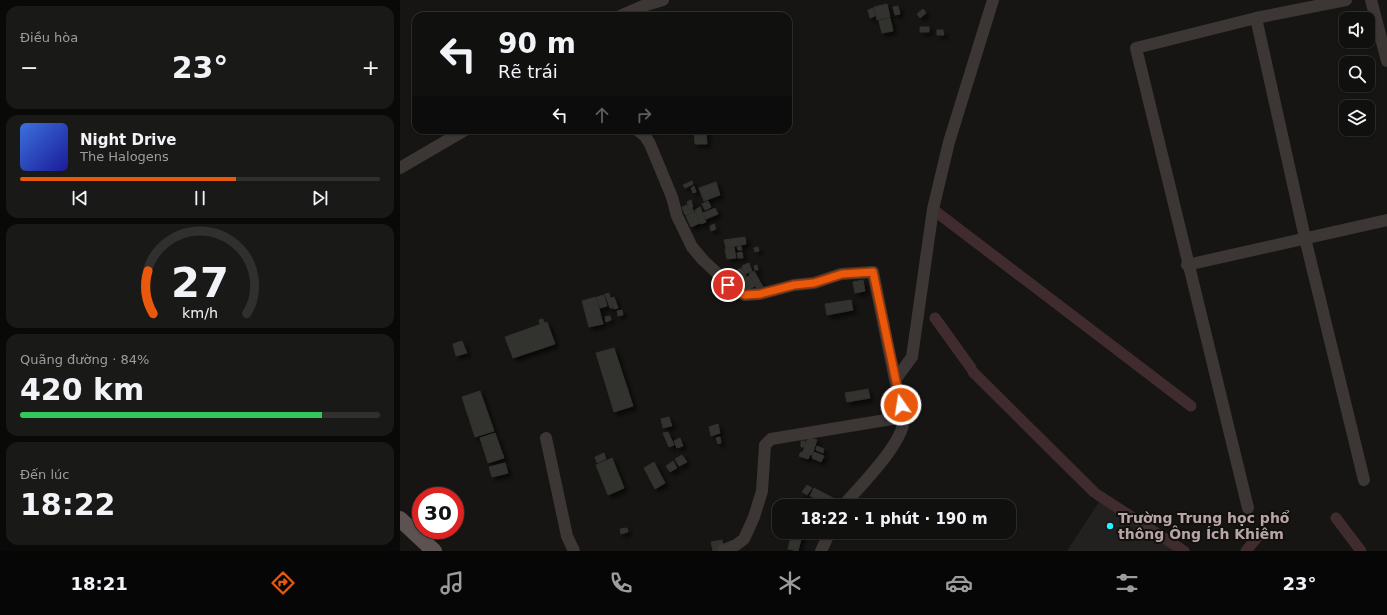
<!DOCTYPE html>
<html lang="vi">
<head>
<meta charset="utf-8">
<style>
	body { margin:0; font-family:"DejaVu Sans",sans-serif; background:#191918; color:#f1f3f6; height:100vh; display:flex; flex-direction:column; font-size:15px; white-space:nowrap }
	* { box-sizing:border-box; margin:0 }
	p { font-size:13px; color:#9c9d9e }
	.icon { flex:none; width:22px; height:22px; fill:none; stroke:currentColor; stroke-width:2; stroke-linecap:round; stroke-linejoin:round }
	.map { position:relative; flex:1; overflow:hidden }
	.panel { display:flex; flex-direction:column; gap:6px; padding:6px; background:#090908; width:400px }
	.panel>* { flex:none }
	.hud { position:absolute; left:12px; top:12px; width:380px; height:122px; border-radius:12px; box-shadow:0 1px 3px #0004,0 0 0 1px #30302f; background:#10100f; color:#f1f3f6; overflow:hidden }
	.tools { position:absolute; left:939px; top:12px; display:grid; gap:8px }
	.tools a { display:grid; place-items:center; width:36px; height:36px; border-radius:8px; background:#10100f; box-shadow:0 1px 3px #0004,0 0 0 1px #30302f; font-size:20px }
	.speed { position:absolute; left:12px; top:487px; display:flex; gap:8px; font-size:20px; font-weight:700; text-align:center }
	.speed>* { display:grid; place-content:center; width:52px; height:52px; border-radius:50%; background:#10100f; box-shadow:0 1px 3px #0004,0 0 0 1px #30302f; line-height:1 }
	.speed .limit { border:6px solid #d22; background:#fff; color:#111 }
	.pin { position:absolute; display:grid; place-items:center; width:34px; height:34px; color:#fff; margin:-17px; border:2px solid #fff; border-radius:50%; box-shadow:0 1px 4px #0007 }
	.me { position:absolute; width:44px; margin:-22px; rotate:347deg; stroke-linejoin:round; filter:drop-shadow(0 0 3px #0008) }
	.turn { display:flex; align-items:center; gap:14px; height:84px; padding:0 20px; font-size:18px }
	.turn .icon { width:52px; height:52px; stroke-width:2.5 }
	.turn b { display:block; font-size:28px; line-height:34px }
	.lanes { display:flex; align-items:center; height:38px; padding:0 20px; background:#0003; justify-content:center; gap:20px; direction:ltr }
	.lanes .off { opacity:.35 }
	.big { font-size:30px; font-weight:800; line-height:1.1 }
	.panel .card { flex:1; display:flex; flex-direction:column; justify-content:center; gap:6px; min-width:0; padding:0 14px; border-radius:12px; background:#191918 }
	.panel .dial { align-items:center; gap:0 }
	.dial svg { height:104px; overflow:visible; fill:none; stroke:#30302f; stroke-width:7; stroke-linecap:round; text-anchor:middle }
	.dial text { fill:#f1f3f6; stroke:none }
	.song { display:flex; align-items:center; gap:12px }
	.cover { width:48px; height:48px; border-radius:6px; background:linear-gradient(135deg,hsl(220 70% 55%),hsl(240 70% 35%)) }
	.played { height:4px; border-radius:2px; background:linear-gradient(90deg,#ea580c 60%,#30302f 60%) }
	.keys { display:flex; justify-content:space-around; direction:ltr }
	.heat { display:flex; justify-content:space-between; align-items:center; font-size:22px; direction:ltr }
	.charge { height:6px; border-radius:3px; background:linear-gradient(90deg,#34c759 84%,#30302f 0) }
	.trip { position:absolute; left:372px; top:499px; width:244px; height:40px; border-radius:12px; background:#10100f; box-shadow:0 1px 3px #0004,0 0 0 1px #30302f; font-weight:800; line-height:40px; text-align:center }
	.tabs { display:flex; height:64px; justify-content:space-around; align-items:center; background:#060606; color:#9c9d9e }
	.tabs .icon { width:28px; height:28px }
	.tabs .active { color:#ea580c }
	.tabs b { font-size:18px; color:#f1f3f6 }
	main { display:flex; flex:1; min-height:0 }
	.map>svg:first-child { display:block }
</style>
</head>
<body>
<main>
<section class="panel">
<div class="card"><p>Điều hòa</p>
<div class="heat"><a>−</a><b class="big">23°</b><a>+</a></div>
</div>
<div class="card">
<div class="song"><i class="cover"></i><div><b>Night Drive</b><p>The Halogens</p></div></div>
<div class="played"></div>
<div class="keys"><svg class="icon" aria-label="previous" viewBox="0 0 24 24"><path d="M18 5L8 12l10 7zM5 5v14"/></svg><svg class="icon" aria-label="pause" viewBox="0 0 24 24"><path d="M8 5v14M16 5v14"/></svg><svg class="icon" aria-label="next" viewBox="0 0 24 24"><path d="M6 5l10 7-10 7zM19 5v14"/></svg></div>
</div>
<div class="card dial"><svg viewBox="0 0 100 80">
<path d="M14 69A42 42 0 1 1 86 69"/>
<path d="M14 69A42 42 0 0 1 10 36" stroke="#ea580c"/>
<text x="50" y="56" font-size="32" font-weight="700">27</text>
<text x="50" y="72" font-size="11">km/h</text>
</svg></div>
<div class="card"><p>Quãng đường · 84%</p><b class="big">420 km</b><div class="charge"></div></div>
<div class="card"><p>Đến lúc</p><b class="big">18:22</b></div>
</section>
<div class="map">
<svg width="987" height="551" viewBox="0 0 987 551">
	<defs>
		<filter id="shadow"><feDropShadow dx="3.5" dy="3.5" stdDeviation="2" flood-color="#0009"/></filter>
	</defs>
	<rect width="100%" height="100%" fill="#161514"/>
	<path fill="#232120" d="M 699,502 L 776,551 L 667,551 Z"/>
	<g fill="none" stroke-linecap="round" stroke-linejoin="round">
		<path stroke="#402c2f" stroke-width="11" d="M 535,211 L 791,406
			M 535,318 L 571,368
			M 573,372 L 694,492
			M 698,495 L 784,551
			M 936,518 L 961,551
			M 846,551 L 859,535"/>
	</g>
	<path fill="#33302f" stroke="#33302e" filter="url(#shadow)" d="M 487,4 L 490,17 L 477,20 L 474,7 Z
		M 498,6 L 500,14 L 495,15 L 493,7 Z
		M 473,8 L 475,16 L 470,18 L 468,10 Z
		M 523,9 L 526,13 L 520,18 L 517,14 Z
		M 490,18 L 493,31 L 482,33 L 479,21 Z
		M 520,27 L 529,27 L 529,32 L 520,32 Z
		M 537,30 L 543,30 L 544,35 L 537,35 Z
		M 294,130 L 306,130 L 307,144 L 295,144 Z
		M 292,181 L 293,184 L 285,188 L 283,185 Z
		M 316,182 L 320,195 L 304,201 L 299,188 Z
		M 294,186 L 296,192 L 293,193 L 291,188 Z
		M 291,200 L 293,207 L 289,209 L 287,202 Z
		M 308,201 L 311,207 L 305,210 L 302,204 Z
		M 287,205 L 288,209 L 292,208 L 294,212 L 285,215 L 282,207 Z
		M 300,207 L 306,222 L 301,224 L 295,210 Z
		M 315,208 L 318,214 L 306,219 L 303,213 Z
		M 295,212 L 300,223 L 291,227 L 286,216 Z
		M 314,224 L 316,229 L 311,231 L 310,226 Z
		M 345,237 L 346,244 L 326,248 L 324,240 Z
		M 341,246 L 342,250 L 338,250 L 337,247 Z
		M 334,247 L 336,258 L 327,259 L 325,249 Z
		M 358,247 L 359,251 L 355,252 L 354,248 Z
		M 342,252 L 343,258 L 338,258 L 337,253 Z
		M 349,263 L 352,271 L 345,274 L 342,266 Z
		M 357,265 L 358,270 L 355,270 L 354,266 Z
		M 342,268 L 346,276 L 337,280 L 333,272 Z
		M 354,271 L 363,287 L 358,291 L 349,274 Z
		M 349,276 L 355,286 L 345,291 L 339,280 Z
		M 463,280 L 465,291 L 455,293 L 453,282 Z
		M 209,293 L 213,308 L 210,308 L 205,294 Z
		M 204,295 L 207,306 L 200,308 L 197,297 Z
		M 196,297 L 203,324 L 189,327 L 182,301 Z
		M 214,297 L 218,308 L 214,309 L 211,298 Z
		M 451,300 L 453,310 L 427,315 L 425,304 Z
		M 222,310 L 223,315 L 218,316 L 217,311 Z
		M 210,316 L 211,320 L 206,322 L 205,317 Z
		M 143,319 L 144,323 L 140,324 L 139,320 Z
		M 147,322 L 155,344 L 113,358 L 105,337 Z
		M 62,341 L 67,353 L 56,356 L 53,344 Z
		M 214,348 L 233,406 L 214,412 L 196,353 Z
		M 468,389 L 470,398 L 447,402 L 445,393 Z
		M 80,391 L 94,431 L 75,437 L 62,397 Z
		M 269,417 L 272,426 L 263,428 L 261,419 Z
		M 318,424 L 320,433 L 311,436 L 309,427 Z
		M 268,432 L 274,445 L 269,447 L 263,433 Z
		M 95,433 L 104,458 L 88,463 L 80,438 Z
		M 320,437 L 321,443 L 318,444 L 316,438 Z
		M 408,437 L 417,440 L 412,455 L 403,452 Z
		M 280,438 L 283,446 L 277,448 L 274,441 Z
		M 401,441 L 405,441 L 405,447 L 401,447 Z
		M 417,446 L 424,449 L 423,453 L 416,450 Z
		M 401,452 L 410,455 L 408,459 L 399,456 Z
		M 414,452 L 424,456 L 421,462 L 412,458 Z
		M 204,453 L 206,459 L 197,463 L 195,457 Z
		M 282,455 L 287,462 L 279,466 L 275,459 Z
		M 212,458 L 224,488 L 208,495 L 196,465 Z
		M 273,461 L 277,468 L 270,472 L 266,466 Z
		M 254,462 L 265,483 L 255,489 L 244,468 Z
		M 105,463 L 108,473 L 92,477 L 89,467 Z
		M 407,485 L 412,488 L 407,495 L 402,492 Z
		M 414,488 L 435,499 L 432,506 L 410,496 Z
		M 395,498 L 397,506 L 385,506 L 384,501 Z
		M 418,502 L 426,506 L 416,506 Z
		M 227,528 L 228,532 L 221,534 L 220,529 Z
		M 392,533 L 402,535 L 398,551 L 388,549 Z
		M 322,540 L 324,549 L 313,551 L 311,542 Z"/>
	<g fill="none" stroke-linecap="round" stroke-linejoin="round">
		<path stroke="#3c3635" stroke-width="12" d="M 971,0 L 987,61
			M 220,16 L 243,6 L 263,0
			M 856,18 L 905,238 L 964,480
			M 237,130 L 245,136 L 250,144 L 272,197 L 277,216 L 292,247 L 303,260 L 336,291 L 345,295 L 360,294 L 394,285 L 414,283 L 441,274 L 473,272 L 495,380
			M 0,168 L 65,130
			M 787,265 L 987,220
			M 146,438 L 167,536 L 174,551
			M 443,506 C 460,486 503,444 504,419 C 504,406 498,392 495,380 L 512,357 L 533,209 L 549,142 L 593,0
			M 848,508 L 736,48 L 856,18 L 946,0
			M 323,550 L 336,545 L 344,539 L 354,517 L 362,491 L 365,445 L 371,439 L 504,417
			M 421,551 L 430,532"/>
		<path stroke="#5b5251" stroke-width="16" d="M 0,519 L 34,551"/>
	</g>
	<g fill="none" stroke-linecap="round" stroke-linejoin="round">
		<defs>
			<path id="route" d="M 328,285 L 336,291 L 345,295 L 360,294 L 394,285 L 414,283 L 442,274 L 473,272 L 501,405"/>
		</defs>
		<use href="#route" stroke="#983908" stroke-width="10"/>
		<use href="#route" stroke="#ea580c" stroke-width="7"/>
	</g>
	<circle fill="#24f1ff" stroke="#11100f" stroke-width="1.5" cx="710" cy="526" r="4"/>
	<g text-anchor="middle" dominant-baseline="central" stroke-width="4" stroke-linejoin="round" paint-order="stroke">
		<g font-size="14" font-weight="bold" fill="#b8a6a5" stroke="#11100f" text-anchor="start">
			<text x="718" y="518">Trường Trung học phổ<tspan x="718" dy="16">thông Ông Ích Khiêm</tspan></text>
		</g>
	</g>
</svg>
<div class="tools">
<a><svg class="icon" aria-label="sound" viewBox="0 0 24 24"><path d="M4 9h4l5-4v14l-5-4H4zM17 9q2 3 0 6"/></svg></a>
<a><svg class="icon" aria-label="search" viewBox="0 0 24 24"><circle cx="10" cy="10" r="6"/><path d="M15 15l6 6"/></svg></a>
<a><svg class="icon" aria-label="layers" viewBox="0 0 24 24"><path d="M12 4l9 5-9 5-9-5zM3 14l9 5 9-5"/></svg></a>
</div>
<div class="speed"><div class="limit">30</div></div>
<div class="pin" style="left:328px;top:285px;background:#d93025"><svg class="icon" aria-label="arrive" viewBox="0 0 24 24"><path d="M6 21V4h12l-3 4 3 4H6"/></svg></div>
<svg class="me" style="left:501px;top:405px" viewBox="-20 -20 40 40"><circle r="17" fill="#ea580c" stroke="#fff" stroke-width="3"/><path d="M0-11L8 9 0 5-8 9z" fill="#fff"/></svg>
<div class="trip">18:22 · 1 phút · 190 m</div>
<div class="hud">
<div class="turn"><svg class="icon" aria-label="left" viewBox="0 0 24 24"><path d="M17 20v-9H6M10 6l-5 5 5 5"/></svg><div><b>90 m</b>Rẽ trái</div></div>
<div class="lanes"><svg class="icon" aria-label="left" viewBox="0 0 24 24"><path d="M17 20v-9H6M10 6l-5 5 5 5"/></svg><svg class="icon off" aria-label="ahead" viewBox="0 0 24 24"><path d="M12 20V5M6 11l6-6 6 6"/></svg><svg class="icon off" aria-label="right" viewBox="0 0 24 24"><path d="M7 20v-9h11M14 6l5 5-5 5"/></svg></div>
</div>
</div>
</main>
<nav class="tabs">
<b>18:21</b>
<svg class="icon active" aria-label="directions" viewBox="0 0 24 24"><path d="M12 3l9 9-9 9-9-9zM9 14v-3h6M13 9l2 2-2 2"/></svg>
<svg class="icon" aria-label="music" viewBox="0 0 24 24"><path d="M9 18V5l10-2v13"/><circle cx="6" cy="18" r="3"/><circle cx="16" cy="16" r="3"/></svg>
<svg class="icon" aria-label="phone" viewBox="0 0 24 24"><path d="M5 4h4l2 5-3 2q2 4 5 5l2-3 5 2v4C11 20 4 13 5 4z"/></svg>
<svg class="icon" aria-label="climate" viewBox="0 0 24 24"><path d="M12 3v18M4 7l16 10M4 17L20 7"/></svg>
<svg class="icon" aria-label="car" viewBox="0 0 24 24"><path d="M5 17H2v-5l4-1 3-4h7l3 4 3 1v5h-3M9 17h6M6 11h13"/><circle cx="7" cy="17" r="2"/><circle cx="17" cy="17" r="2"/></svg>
<svg class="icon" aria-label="filters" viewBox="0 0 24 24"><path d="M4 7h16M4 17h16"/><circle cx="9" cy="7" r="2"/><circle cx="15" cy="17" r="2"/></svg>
<b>23°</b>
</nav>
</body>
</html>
